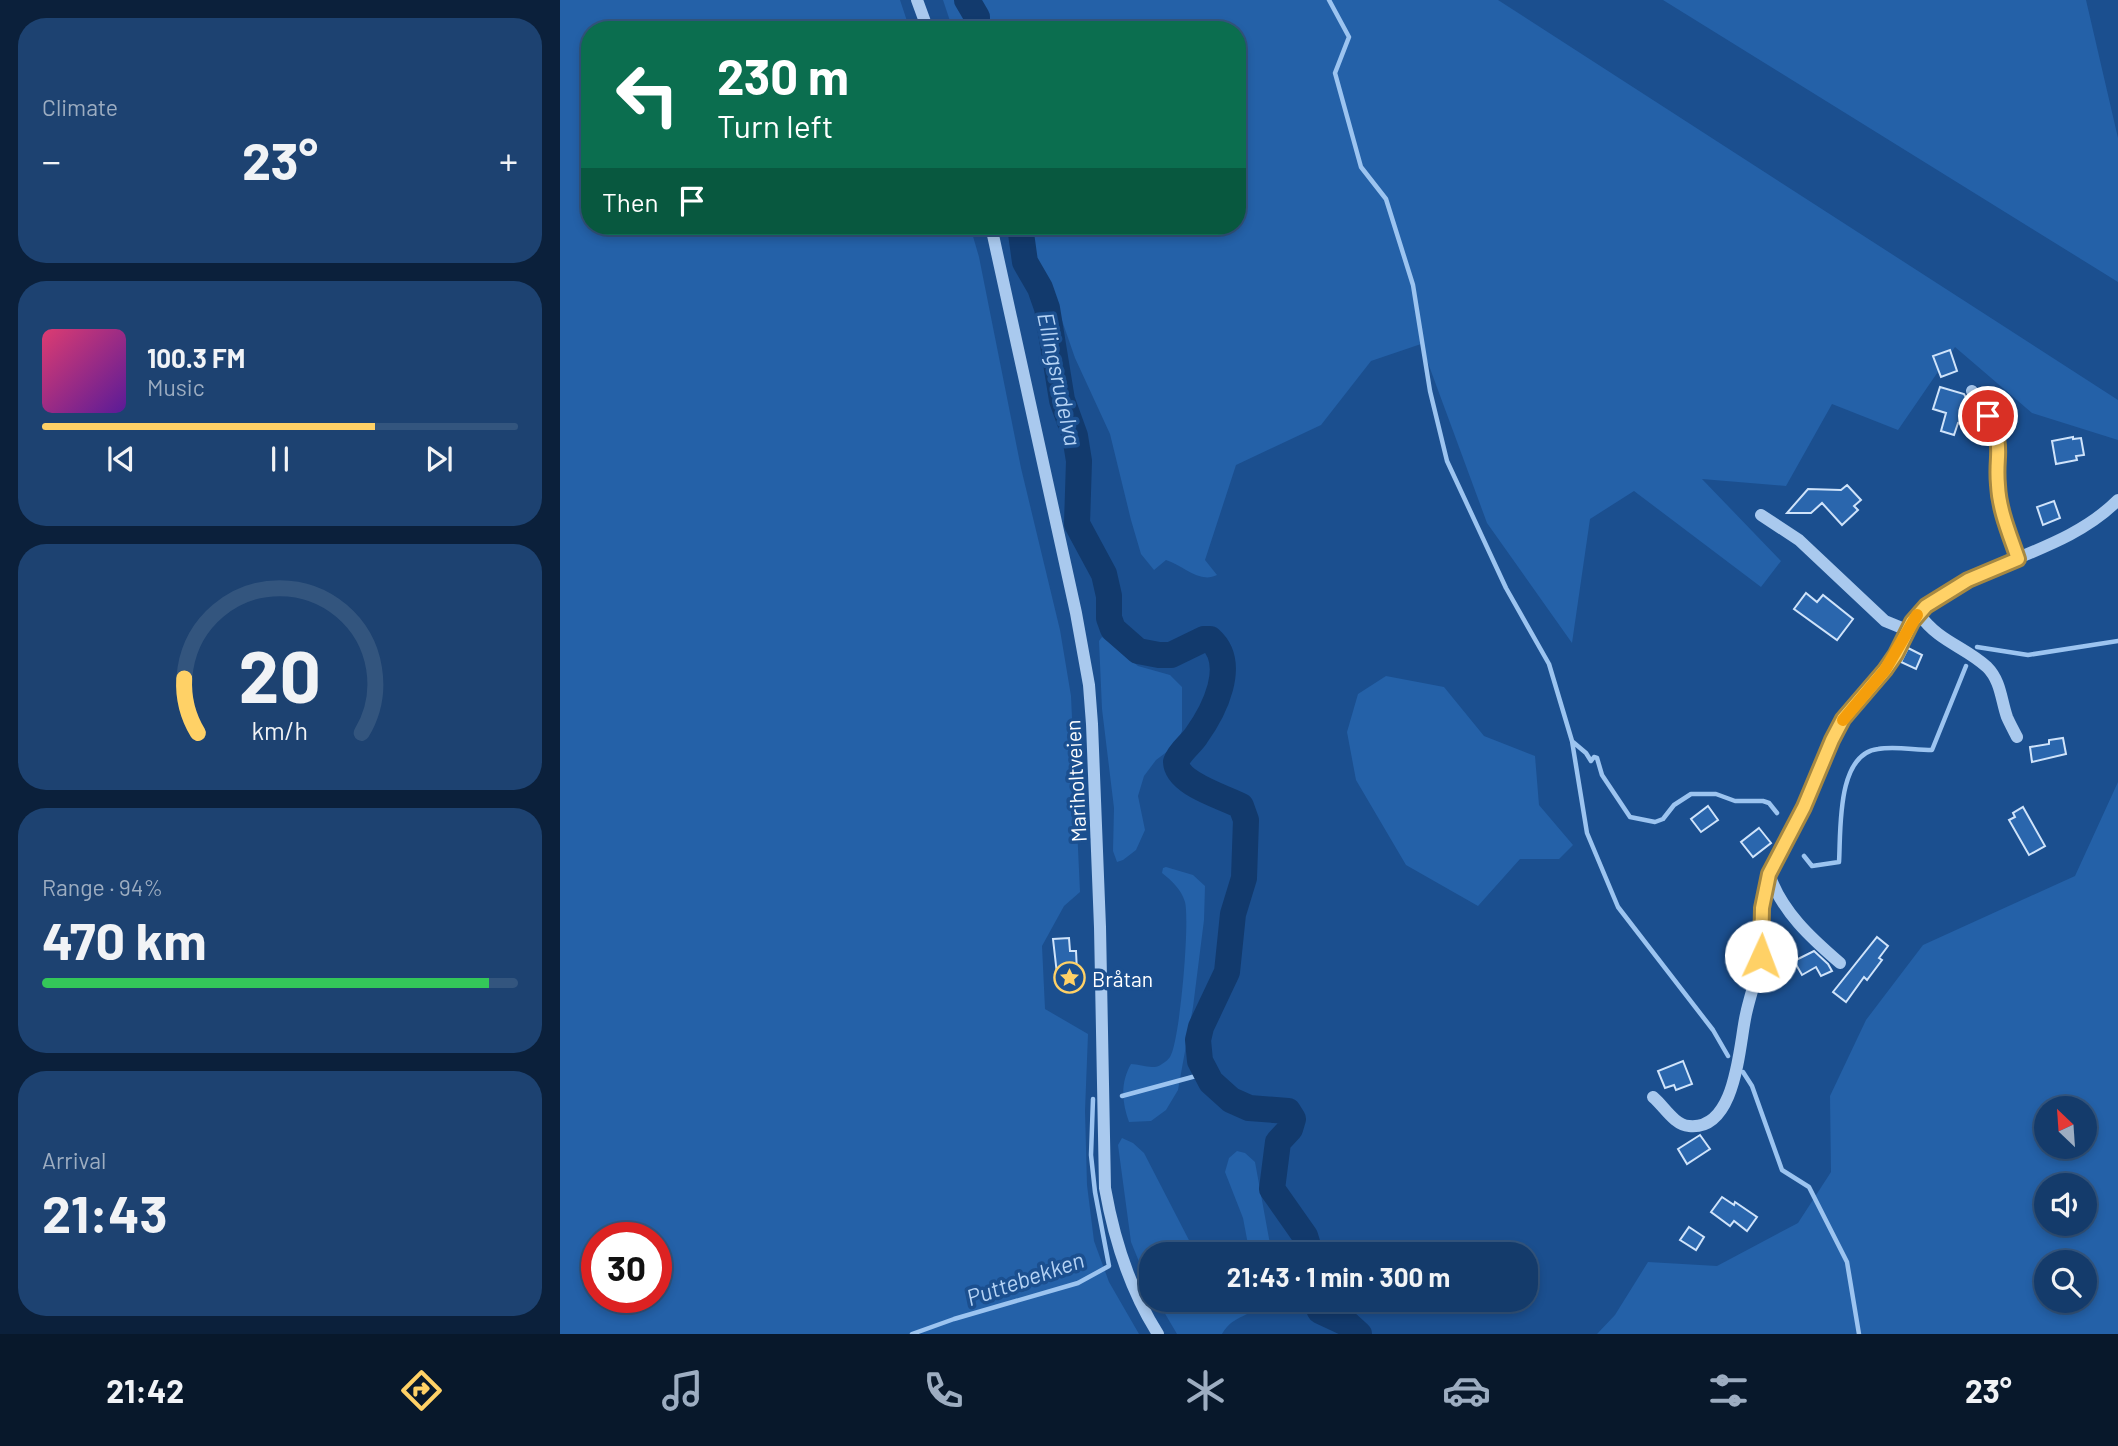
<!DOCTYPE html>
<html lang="en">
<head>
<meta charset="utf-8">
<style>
	body { margin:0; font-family:Barlow,sans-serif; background:#1d4271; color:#f1f3f6; height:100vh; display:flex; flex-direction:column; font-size:26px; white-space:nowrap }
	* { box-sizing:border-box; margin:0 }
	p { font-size:23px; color:#9dadc1 }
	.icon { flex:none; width:38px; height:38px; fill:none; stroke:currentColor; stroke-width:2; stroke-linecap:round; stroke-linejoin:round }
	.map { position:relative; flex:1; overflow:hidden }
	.drawer { display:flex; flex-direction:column; gap:18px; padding:18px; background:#0b203b; width:560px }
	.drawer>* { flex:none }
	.top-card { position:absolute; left:21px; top:21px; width:665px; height:214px; border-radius:28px; box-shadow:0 4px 10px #0003,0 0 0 2px #33557e; background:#0b6e4f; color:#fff; overflow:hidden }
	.needle { width:46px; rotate:335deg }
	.buttons { position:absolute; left:1474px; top:1096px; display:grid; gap:14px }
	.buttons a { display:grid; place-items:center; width:63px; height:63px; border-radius:50%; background:#143b6b; box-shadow:0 4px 10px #0003,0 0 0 2px #33557e; font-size:35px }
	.speed { position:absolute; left:21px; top:1222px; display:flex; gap:14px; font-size:35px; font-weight:700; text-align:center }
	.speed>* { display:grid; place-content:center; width:91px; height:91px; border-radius:50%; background:#143b6b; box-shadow:0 4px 10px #0003,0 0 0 2px #33557e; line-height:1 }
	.speed .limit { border:10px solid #d22; background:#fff; color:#111 }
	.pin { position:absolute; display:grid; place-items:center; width:60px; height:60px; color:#fff; margin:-30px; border:4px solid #fff; border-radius:50%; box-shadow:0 2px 7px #0007 }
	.me { position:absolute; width:77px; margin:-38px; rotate:2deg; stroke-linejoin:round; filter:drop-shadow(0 0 5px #0008) }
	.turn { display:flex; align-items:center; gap:24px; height:147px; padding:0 21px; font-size:32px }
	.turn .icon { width:91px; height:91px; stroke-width:2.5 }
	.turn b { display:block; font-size:49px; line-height:60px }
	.then { display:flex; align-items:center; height:66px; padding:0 21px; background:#0003; gap:14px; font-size:26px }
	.big { font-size:52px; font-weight:700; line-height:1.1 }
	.drawer .card { flex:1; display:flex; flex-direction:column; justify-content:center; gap:10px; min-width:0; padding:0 24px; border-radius:28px; background:#1d4271 }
	.drawer .dial { align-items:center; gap:0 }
	.dial svg { height:182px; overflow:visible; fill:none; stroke:#33557e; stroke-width:7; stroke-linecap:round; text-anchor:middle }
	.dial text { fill:#f1f3f6; stroke:none }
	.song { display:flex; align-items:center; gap:21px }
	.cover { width:84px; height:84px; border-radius:10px; background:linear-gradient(135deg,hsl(340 70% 55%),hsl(270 70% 35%)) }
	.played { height:7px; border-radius:4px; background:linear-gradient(90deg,#ffd166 70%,#33557e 70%) }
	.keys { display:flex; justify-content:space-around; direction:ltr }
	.heat { display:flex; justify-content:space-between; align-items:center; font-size:38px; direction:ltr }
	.charge { height:10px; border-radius:5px; background:linear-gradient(90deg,#34c759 94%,#33557e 0) }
	.trip { position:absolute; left:579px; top:1242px; width:399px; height:70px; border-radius:28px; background:#143b6b; box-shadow:0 4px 10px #0003,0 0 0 2px #33557e; font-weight:700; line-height:70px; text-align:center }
	.tab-bar { display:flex; height:112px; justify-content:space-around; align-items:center; background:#08182b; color:#9dadc1 }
	.tab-bar .icon { width:49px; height:49px }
	.tab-bar .current { color:#ffd166 }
	.tab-bar b { font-size:32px; color:#f1f3f6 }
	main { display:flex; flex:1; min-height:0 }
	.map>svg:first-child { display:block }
</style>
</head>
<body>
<main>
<section class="drawer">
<div class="card"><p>Climate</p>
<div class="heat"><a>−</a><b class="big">23°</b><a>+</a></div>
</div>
<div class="card">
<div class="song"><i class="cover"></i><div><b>100.3 FM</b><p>Music</p></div></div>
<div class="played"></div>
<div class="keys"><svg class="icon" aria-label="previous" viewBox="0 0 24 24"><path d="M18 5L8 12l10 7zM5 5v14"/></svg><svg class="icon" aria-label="pause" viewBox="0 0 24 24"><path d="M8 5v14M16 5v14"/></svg><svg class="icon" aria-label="next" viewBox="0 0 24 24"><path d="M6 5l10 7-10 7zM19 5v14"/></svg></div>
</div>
<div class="card dial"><svg viewBox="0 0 100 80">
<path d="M14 69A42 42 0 1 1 86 69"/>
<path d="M14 69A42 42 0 0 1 8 45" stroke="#ffd166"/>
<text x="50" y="56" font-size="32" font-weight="700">20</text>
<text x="50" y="72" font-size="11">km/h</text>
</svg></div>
<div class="card"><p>Range · 94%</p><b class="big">470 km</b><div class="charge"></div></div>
<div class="card"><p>Arrival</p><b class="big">21:43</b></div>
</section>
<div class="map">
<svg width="1558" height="1334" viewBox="0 0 1558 1334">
	<rect width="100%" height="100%" fill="#1b4f8f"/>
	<path fill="#2461a8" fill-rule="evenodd" d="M 0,0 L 340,0 L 350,30 L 30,30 L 30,226 L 410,226 L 419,257 L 461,468 L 500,630 L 511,696 L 520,892 L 504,906 L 482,946 L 485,1009 L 528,1034 L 525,1111 L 527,1185 L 534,1241 L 549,1282 L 579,1334 L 0,1334 ZM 96,1237 L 96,1297 L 37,1297 L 37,1237 Z
		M 383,0 L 938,0 L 1558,400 L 1558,440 L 1472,413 L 1395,347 L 1338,430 L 1272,404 L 1226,486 L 1142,479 L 1221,561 L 1201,587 L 1074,491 L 1030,519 L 1012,643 L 927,523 L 861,344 L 811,361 L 761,425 L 676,465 L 645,560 L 657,575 C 639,584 623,565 606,560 L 594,570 L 581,554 L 571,520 L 550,434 L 515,358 L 497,306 L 455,226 L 677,226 L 677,30 L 393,30 Z
		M 1103,0 L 1526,0 L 1558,138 L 1558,282 Z
		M 542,637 L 578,666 L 610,675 L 622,687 L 622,731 L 616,745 L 596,760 L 584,776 L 578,796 L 585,830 L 576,850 L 563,860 L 557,862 L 553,851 L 554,808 L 542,709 L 539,641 Z
		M 826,676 L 884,687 L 924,736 L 975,756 L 979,805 L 1013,845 L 999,859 L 960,859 L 918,906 L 846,865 L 796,780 L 787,732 L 798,694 Z
		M 1558,782 L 1558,1334 L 1037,1334 L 1055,1315 L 1088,1262 L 1157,1266 L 1238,1223 L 1271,1172 L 1270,1096 L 1306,1020 L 1363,945 L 1515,876 ZM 1486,1108 L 1524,1108 L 1524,1146 L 1486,1146 ZM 1486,1185 L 1524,1185 L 1524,1223 L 1486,1223 ZM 1486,1262 L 1524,1262 L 1524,1300 L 1486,1300 Z
		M 606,867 L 633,875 L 645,886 L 644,920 L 633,1007 L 618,1090 L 606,1110 L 591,1121 L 569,1122 C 562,1103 560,1083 571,1064 C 581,1064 593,1071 602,1064 C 605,1062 608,1060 610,1057 C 620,1041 630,922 625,902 C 621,889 612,881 602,873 L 603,868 Z
		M 562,1138 L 573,1143 L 584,1153 L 632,1246 L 638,1255 L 592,1255 L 591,1291 L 571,1242 L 558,1145 Z
		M 677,1151 L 685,1153 L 695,1162 L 712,1255 L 690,1255 L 683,1218 L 665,1172 L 669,1158 Z
		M 597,1300 L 703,1300 C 693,1318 674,1313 662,1334 L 617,1334 Z"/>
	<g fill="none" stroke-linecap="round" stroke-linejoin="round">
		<path stroke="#9cc4f0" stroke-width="4.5" d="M 769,0 L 789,37 L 775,73 L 801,167 L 826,199 L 853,285 L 870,391 L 887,461 L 946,588 L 989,664 L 1012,741 L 1027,833 L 1058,907 L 1153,1030 L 1168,1056
			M 1417,647 L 1468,655 L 1558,641
			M 1013,742 L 1026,753 L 1031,761 L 1034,757 L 1037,758 L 1042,775 L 1070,817 L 1095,822 L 1103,819 L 1114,805 L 1131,794 L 1156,794 L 1175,801 L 1203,801 L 1209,803 L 1217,813
			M 1244,856 L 1252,866 L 1279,862 C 1281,832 1276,754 1318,749 C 1335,746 1354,750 1372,750 L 1406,666
			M 1183,1072 L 1192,1086 L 1222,1170 L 1249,1187 L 1287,1262 L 1299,1334
			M 562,1096 L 647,1073
			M 352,1334 L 394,1319 L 518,1283 L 549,1266 L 535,1192 L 531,1155 L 533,1099"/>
		<path stroke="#123a6d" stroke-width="26" d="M 407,0 L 417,17 L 417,30
			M 460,226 L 465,262 L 480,288 L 487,308 L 502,400 L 515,436 L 519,461 L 517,524 L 544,574 L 549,596 L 549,618 L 553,629 L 578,651 L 599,655 L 611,655 L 644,639 L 650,639 C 678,664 654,711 636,736 C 630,745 620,751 616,762 C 617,784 662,796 681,806 L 686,820 L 684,878 L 673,914 L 667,972 L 641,1027 L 638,1040 L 640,1061 L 651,1082 L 671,1100 L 689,1108 L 728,1111 L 733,1119 L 730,1129 L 718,1142 L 712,1189 L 745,1236 L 751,1255
			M 755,1300 L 760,1311 L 788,1324 L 799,1334"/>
	</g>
	<path fill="#2a66ad" stroke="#cfe3fa" stroke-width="2" d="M 1390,350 L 1397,371 L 1381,377 L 1373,356 Z
		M 1380,387 L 1404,394 L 1411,407 L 1406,426 L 1398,423 L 1394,435 L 1381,431 L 1386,413 L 1373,409 Z
		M 1513,437 L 1513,439 L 1521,438 L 1524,455 L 1516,456 L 1517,460 L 1496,464 L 1492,441 Z
		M 1287,485 L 1301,500 L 1294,506 L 1298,510 L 1282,525 L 1262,503 L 1251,513 L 1227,513 L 1248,489 L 1281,490 Z
		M 1494,501 L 1500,518 L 1483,525 L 1477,507 Z
		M 1246,593 L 1257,602 L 1263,595 L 1293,619 L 1277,640 L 1234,609 Z
		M 1348,648 L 1362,655 L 1356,669 L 1341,662 Z
		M 1503,738 L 1506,754 L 1472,762 L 1470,747 L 1489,744 L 1489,740 Z
		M 1148,806 L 1158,820 L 1141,832 L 1131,819 Z
		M 1463,807 L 1485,846 L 1469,855 L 1449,820 L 1455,817 L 1453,813 Z
		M 1199,828 L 1211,843 L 1193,857 L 1181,842 Z
		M 1317,937 L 1328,946 L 1319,958 L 1322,960 L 1307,980 L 1304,977 L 1286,1002 L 1273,992 Z
		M 509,938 L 510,951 L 516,951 L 517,972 L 497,974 L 493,939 Z
		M 1254,951 L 1268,964 L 1272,971 L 1261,976 L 1256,967 L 1242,975 L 1234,961 Z
		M 1123,1061 L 1132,1084 L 1116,1090 L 1114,1085 L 1105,1088 L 1098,1071 Z
		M 1140,1135 L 1150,1149 L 1127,1164 L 1118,1149 Z
		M 1162,1197 L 1174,1205 L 1175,1202 L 1197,1217 L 1187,1231 L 1174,1221 L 1170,1226 L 1151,1212 Z
		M 1129,1227 L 1144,1237 L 1136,1250 L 1120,1240 Z"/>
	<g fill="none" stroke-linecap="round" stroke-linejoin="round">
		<path stroke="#a9c9ee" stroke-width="12" d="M 357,0 L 368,30
			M 431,226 L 516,613 L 529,685 L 532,724 L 540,927 L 545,1188 C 554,1239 570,1290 598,1334
			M 1412,391 L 1437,433 L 1440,446 L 1438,485 L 1439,498 L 1458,559
			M 1201,515 L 1239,540 L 1325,621 L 1347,630
			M 1359,614 C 1379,642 1404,646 1427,667 C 1441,681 1441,700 1447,717 C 1450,724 1454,731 1457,737
			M 1209,874 C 1222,912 1251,938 1280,963
			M 1093,1097 C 1104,1106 1114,1125 1129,1126 C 1177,1131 1179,1044 1186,1014 C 1191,991 1201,966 1203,942 C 1204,919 1200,897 1209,874 C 1218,849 1235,828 1245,804 C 1258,776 1267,743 1285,718 C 1298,699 1316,684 1329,665 C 1338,652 1342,636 1351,623 C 1361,608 1376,598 1391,589 C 1446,557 1512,546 1558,500"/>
	</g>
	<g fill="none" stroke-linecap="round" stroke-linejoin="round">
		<defs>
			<path id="route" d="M 1201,956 L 1202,908 L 1209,874 L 1244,807 L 1272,740 L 1283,719 L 1325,670 L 1336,654 L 1352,622 L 1366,606 L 1408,580 L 1458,559 C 1450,535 1439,510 1438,485 C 1435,453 1445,449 1428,416"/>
		</defs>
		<use href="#route" stroke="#a68842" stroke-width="18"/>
		<use href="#route" stroke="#ffd166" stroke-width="12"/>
		<path stroke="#f59e0b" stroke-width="12" d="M 1283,720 L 1325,670 L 1357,615"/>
	</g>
	<defs>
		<symbol id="sight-ring" viewBox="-11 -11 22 22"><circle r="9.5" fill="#1b4f8f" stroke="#ffd166" stroke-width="1.5"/><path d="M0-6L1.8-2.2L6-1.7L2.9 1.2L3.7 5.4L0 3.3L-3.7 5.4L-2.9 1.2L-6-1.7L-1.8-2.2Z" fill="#ffd166"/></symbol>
	</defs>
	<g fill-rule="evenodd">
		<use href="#sight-ring" x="492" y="960" width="35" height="35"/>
	</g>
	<g text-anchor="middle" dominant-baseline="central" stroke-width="7" stroke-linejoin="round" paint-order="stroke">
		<g font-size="21" fill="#fff" stroke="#1b4f8f">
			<text transform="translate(515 781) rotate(-93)">Mariholtveien</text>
		</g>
		<g font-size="21" fill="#fff" stroke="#1b4f8f" text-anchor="start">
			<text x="532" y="978">Bråtan</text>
		</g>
		<g font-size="23" font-style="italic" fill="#b5d3f5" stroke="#1b4f8f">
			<text transform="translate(500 379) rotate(78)">Ellingsrudelva</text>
			<text transform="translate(465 1278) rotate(-19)">Puttebekken</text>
		</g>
	</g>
</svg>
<div class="buttons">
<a><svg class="needle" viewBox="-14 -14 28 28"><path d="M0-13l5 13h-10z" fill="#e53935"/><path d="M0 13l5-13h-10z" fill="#9dadc1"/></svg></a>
<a><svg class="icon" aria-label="sound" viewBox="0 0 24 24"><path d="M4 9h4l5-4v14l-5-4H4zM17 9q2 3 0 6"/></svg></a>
<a><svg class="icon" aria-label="search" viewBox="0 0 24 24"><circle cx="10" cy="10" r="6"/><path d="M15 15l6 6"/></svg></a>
</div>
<div class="speed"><div class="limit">30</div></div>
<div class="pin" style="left:1428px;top:416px;background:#d93025"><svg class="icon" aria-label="arrive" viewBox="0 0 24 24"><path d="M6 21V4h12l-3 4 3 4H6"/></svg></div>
<svg class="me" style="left:1201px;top:956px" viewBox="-20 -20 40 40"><circle r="19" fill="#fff"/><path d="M0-13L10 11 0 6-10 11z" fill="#ffd166"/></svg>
<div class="trip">21:43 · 1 min · 300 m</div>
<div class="top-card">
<div class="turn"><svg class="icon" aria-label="left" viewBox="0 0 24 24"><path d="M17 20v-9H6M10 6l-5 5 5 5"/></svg><div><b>230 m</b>Turn left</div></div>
<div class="then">Then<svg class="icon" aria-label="arrive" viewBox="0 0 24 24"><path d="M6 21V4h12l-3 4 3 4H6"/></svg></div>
</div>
</div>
</main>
<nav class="tab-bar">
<b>21:42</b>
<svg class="icon current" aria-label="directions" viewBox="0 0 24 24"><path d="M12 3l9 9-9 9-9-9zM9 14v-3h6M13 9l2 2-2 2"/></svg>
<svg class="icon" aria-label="music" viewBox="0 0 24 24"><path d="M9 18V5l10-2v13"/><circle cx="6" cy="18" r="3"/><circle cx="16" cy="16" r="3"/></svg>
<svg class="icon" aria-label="phone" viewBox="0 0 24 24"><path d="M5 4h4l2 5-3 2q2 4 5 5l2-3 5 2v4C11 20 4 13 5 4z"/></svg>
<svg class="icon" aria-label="climate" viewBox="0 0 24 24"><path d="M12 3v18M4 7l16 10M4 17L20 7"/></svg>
<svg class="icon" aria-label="car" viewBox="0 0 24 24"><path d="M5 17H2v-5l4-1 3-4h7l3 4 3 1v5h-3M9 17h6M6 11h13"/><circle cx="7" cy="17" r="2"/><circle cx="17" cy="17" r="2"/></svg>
<svg class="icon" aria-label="filters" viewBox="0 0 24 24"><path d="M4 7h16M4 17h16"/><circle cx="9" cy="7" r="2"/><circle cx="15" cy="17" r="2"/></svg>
<b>23°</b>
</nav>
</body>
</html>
